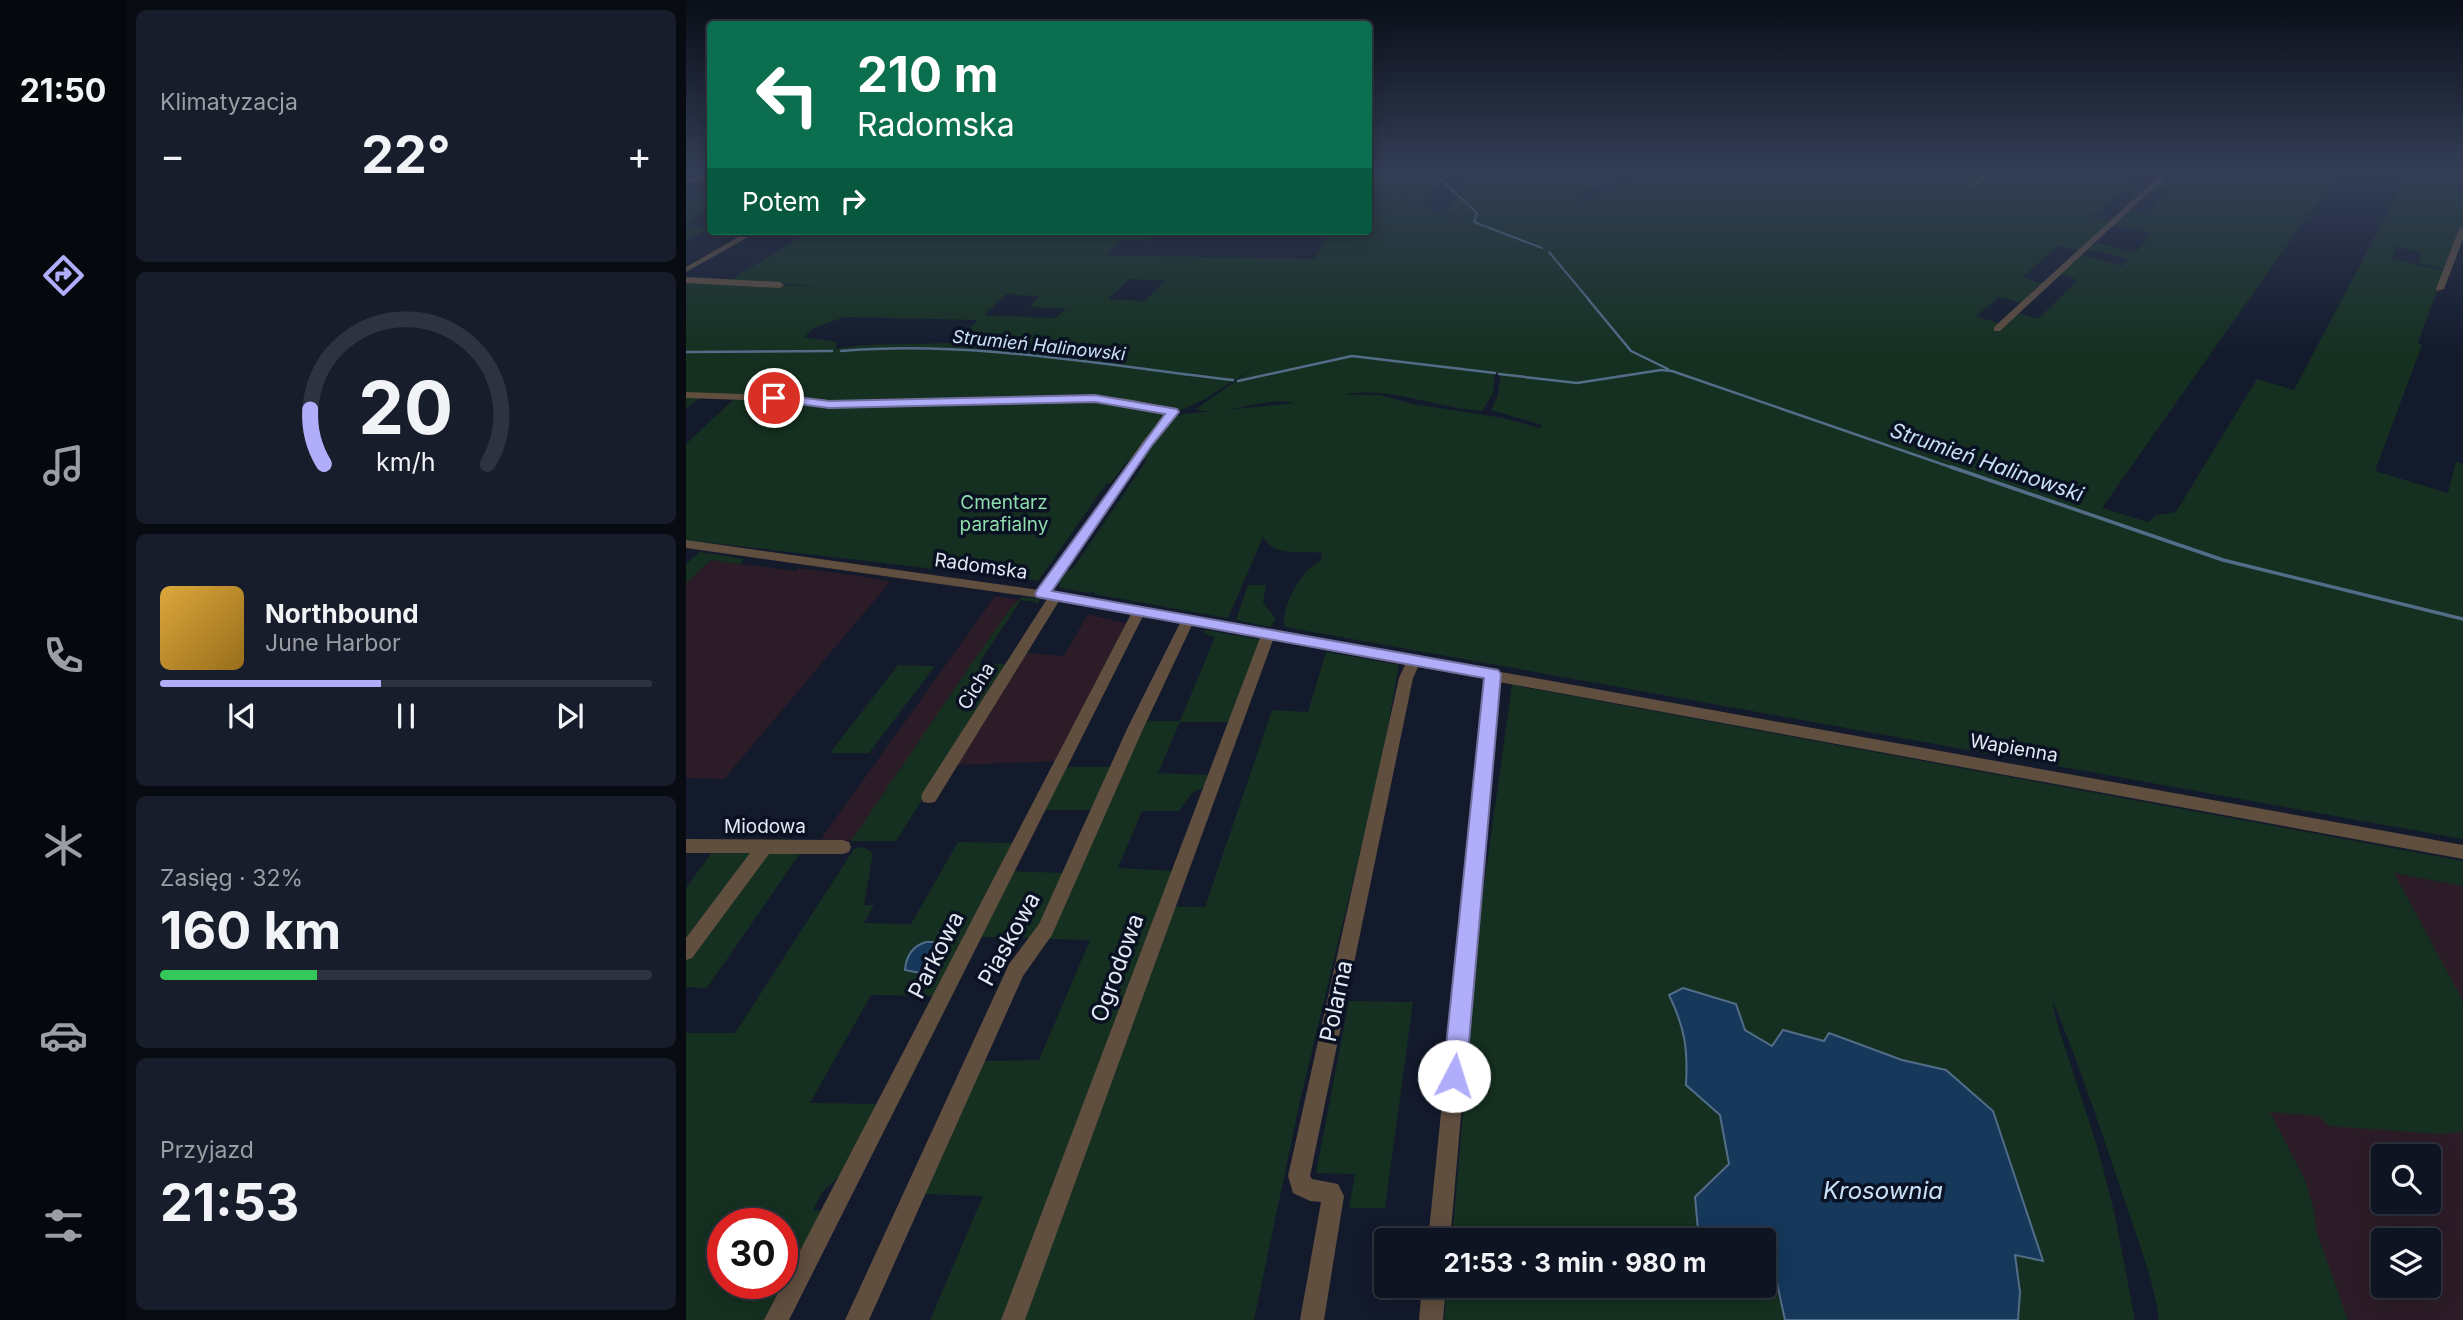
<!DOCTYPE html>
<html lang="pl">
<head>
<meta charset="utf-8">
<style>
	body { margin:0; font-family:Inter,sans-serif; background:#171d2a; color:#f1f3f6; height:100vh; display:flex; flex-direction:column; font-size:26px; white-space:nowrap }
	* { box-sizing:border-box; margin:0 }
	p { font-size:23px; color:#9b9ea5 }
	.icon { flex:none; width:38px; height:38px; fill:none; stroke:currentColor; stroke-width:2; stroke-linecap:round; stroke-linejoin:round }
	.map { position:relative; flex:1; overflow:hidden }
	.drawer { display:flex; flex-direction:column; gap:10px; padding:10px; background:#080b12; width:560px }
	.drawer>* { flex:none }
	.banner { position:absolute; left:21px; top:21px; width:665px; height:214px; border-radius:7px; box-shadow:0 4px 18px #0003,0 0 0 2px #2e333f; background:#0b6e4f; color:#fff; overflow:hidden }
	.fabs { position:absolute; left:1685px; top:1144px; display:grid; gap:14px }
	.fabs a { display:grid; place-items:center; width:70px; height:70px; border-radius:7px; background:#0e1421; box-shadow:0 4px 18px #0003,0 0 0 2px #2e333f; font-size:35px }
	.speed { position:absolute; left:21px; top:1208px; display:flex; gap:14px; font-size:35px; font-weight:700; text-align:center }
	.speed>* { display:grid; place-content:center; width:91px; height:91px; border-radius:50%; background:#0e1421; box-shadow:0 4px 18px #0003,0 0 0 2px #2e333f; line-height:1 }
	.speed .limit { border:10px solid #d22; background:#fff; color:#111 }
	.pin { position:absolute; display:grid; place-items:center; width:60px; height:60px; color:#fff; margin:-30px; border:4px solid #fff; border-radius:50%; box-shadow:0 2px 7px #0007 }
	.me { position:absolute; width:77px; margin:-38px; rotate:5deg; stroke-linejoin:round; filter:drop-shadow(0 0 5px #0008) }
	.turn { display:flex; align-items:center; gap:24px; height:147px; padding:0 35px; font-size:32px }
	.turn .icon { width:91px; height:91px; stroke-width:2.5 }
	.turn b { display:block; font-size:49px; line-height:60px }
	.then { display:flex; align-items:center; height:66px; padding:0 35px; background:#0003; gap:14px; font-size:26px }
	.big { font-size:52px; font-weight:700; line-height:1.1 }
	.drawer .card { flex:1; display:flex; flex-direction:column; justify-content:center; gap:10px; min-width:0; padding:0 24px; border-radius:10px; background:#171d2a }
	.drawer .dial { align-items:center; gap:0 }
	.dial svg { height:182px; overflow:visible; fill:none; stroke:#2e333f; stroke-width:7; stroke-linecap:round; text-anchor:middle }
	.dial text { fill:#f1f3f6; stroke:none }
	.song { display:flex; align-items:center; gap:21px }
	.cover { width:84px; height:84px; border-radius:10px; background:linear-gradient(135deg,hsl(40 70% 55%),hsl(40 70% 35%)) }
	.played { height:7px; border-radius:4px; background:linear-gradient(90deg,#b0aefa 45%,#2e333f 45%) }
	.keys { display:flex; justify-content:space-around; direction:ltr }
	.heat { display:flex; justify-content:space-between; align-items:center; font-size:38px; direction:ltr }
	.charge { height:10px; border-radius:5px; background:linear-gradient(90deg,#34c759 32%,#2e333f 0) }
	.trip { position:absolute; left:688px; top:1228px; width:402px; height:70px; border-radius:7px; background:#0e1421; box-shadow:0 4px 18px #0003,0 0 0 2px #2e333f; font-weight:700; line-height:70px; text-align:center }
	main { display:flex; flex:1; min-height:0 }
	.tab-bar { display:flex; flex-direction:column; width:126px; justify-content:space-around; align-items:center; background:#06080d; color:#9b9ea5 }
	.tab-bar .icon { width:49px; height:49px }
	.tab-bar .active { color:#b0aefa }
	.tab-bar b { font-size:32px; color:#f1f3f6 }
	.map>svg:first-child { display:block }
</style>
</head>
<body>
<main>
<nav class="tab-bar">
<b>21:50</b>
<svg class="icon active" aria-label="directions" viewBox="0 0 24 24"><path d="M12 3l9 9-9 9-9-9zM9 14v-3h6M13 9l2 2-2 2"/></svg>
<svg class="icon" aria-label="music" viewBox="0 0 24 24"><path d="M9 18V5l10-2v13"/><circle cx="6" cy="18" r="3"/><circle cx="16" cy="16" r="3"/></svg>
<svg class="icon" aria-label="phone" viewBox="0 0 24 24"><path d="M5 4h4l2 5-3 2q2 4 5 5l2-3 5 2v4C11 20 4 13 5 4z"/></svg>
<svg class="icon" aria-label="climate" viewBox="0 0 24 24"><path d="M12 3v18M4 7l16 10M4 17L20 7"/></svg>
<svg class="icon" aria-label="car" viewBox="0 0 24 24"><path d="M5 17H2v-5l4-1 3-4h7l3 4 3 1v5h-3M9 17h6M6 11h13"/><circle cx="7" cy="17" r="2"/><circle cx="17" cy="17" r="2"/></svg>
<svg class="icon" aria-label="filters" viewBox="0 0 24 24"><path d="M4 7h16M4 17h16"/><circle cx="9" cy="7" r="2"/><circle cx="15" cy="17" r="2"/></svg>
</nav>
<section class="drawer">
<div class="card"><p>Klimatyzacja</p>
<div class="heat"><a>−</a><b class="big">22°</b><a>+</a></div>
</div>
<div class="card dial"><svg viewBox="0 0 100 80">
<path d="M14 69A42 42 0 1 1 86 69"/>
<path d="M14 69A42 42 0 0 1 8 45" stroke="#b0aefa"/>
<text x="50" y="56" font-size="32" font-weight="700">20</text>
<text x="50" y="72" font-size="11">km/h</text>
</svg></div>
<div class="card">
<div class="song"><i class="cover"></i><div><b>Northbound</b><p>June Harbor</p></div></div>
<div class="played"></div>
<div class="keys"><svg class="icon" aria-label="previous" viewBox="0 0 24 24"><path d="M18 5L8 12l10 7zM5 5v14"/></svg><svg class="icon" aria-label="pause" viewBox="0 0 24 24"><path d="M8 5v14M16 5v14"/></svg><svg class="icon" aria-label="next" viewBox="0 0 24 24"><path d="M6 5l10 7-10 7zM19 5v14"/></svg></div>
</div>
<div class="card"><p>Zasięg · 32%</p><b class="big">160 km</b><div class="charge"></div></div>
<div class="card"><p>Przyjazd</p><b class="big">21:53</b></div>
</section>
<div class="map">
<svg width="1777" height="1320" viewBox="0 0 1777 1320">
	<rect width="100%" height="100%" fill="#131a2c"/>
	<path fill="#2c1c27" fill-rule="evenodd" d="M 25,560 L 110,571 L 113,568 L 174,576 L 204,582 L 38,779 L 0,778 L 0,583 Z
		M 309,596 L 335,600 L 173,841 L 135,839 Z
		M 402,614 L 443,624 L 372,761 L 270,765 L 339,653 L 378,656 Z
		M 1302,796 L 1777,886 L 1777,1320 L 1489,1320 ZM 1698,1157 L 1743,1157 L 1743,1202 L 1698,1202 ZM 1698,1241 L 1743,1241 L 1743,1286 L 1698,1286 Z"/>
	<path fill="#153020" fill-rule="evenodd" d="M 683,170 L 761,170 L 756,178 L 774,194 L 792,170 L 946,170 L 897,192 L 893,205 L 973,170 L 1452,170 L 1440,182 L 1456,192 L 1454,196 L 1433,192 L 1406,216 L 1428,221 L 1394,251 L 1372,246 L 1336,277 L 1358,284 L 1351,286 L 1336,303 L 1313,297 L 1290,316 L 1312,323 L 1308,328 L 1313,330 L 1332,313 L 1352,319 L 1392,280 L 1373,274 L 1395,255 L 1436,266 L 1442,259 L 1402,249 L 1411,243 L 1450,252 L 1466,233 L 1429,226 L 1424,228 L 1443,211 L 1460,214 L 1484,191 L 1467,188 L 1476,180 L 1492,183 L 1504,171 L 1502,170 L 1654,170 L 1416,508 L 1462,522 L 1470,515 L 1490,512 L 1571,379 L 1608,390 L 1724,170 L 1777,170 L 1777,181 L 1768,179 L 1765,188 L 1777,191 L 1777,224 L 1758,269 L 1732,263 L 1736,252 L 1711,247 L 1706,258 L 1758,271 L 1732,343 L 1736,345 L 1689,471 L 1762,493 L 1770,462 L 1777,464 L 1777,839 L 599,627 C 593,610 617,566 635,561 L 636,553 C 616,550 589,558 577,537 L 542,618 L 408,594 L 409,591 L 403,593 L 374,588 L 374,583 L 369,582 L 378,570 L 386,570 L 461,460 L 454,459 L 485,418 L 498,414 L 608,403 C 582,395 534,418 510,409 L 572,365 L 519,399 L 493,411 L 419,397 L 220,400 L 405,399 L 428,401 L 479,414 L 447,459 L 442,460 L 425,483 L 421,483 L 352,581 L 0,540 L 0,444 L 47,400 L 52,397 L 94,397 L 95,394 L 17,396 L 0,408 L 0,282 L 142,287 L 44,280 L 125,231 L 396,231 L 470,234 L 464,241 L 435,240 L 421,255 L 628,259 L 640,240 L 639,235 L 406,231 L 682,231 L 683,186 L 772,219 L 760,212 L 771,197 L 754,181 L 734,203 L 683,184 ZM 444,279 L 479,281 L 459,301 L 422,299 ZM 328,293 L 326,295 L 353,296 L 344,307 L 380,309 L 369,318 L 298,315 L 320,294 ZM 158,317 L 290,320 L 291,321 L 267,343 L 174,345 L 150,349 L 151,342 L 118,337 L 128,328 ZM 809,373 L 815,374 L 812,395 L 805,410 L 856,425 L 854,428 L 817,418 L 727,404 L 694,395 L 659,395 C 697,385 753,408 796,411 L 807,393 Z
		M 9,180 L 21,208 L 3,225 L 24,228 L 0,241 L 0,201 L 15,198 Z
		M 14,552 L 58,559 L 54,564 L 25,560 L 0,583 L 0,564 Z
		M 562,585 L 580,585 L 577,602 L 590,619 L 584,627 L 550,620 Z
		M 336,597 L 354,599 L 351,605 L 350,602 L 335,600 L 293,663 L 322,664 L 210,841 L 165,841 L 286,663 L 325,608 Z
		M 520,630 L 575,640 L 545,722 L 494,722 L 472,773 L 522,775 L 518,787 L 506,793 L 493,811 L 456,811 L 432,868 L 487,871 L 474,906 L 519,907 L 586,710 L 622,712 L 640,652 L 713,665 L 695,764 L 614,1101 L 568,1320 L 244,1320 L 297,1196 L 237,1194 L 297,1061 L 353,1060 L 404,940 L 362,939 L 458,721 L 494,721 L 529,637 L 518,634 Z
		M 212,665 L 249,666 L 183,753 L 144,753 Z
		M 826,685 L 1777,861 L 1777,886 L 1708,873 L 1777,1001 L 1777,1132 L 1754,1134 L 1643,1126 L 1633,1116 L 1584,1112 L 1619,1180 L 1628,1210 L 1630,1230 L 1662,1320 L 1473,1320 C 1467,1278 1451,1237 1437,1196 C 1415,1130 1393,1064 1366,999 L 1370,1020 L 1411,1146 L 1428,1211 L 1449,1320 L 1332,1320 L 1334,1292 L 1329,1255 L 1357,1260 L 1308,1111 L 1260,1070 L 1216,1060 L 1143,1033 L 1138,1042 L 1114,1034 L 1086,1047 L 1059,1030 L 1022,997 L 997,988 L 983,996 C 999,1028 1002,1049 1000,1085 L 1034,1115 L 1043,1164 L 1009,1197 L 1013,1241 L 766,1241 L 793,921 Z
		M 378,767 L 425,767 L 407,810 L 356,810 Z
		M 272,842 L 328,843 L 250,996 L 185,995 L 124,1103 L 195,1104 L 161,1170 L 137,1191 L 127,1210 L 138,1211 L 82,1320 L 0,1320 L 0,1033 L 49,1033 L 168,849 L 177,847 L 187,853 L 178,905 L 188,905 L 178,923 L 225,924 ZM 37,1223 L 96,1223 L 96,1283 L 37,1283 Z
		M 68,850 L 0,940 L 0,888 L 27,851 Z
		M 80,852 L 115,852 L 21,988 L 0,987 L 0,960 Z
		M 325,871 L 377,873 L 347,938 L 292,937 Z
		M 663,1001 L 727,1002 L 699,1208 L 663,1208 L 669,1174 L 630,1173 Z
		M 1078,1280 L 1091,1283 L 1099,1320 L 758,1320 L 761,1286 L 1078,1286 Z"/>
	<path fill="#15385b" stroke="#536d89" stroke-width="2" d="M 240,942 L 247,942 L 256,953 L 250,969 L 239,974 L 219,970 C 220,956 227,946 240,942 Z
		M 997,988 L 1050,1004 L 1059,1030 L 1086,1046 L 1097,1030 L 1138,1041 L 1143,1033 L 1216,1060 L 1260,1070 L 1307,1111 L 1357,1261 L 1329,1255 L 1334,1292 L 1332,1320 L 1099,1320 L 1091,1283 L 1078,1280 L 1078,1241 L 1013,1241 L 1009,1197 L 1043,1164 L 1034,1115 L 1000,1085 C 1002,1049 999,1028 983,995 Z"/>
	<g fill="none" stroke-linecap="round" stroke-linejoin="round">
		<path stroke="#536d89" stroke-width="2" d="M 745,170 L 791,213 L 788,222 L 856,248
			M 863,252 L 904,301"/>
		<path stroke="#536d89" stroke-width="2.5" d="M 902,299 L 945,351 L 982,369
			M 155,351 C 286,340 417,365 547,380
			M 0,352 L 146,351
			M 813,374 L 891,383 L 975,370 L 986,371 L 1270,469
			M 552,381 L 666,356 L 809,373"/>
		<path stroke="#536d89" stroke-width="3.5" d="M 1265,467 L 1537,560 L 1777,619"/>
		<path fill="#604e3f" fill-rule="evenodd" d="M 1303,170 L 1311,170 L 1288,186 L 1284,186 L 1284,184 Z
			M 1480,170 L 1487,170 L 1314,331 L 1308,331 L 1308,327 Z
			M 24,174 L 24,178 L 0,183 L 0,179 Z
			M 1777,227 L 1777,239 L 1758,289 L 1751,291 L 1750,289 L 1773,229 Z
			M 63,231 L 73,231 L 0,272 L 0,267 Z
			M 0,277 L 94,282 L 98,285 L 94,288 L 0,283 Z
			M 0,392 L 87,395 L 143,401 L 409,395 L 448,400 L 491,410 L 492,412 L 466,444 L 365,591 L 1777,845 L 1777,859 L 813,682 L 764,1241 L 742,1241 L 799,679 L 732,667 L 727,678 L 624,1176 L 626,1179 L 652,1184 L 658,1196 L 638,1320 L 614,1320 L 635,1202 L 624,1201 L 607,1193 L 602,1176 L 713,678 L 719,665 L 587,640 L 339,1320 L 315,1320 L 574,638 L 506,625 L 457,729 L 366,935 L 337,976 L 183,1320 L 159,1320 L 323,964 L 353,924 L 441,729 L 494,623 L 457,616 L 103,1320 L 78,1320 L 445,614 L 373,601 L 249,802 L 243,803 L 237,802 L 235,797 L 237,792 L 361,599 L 0,548 L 0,540 L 353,590 L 458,440 L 480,414 L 448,406 L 409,401 L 143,407 L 87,401 L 0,398 Z
			M 0,839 L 157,840 L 163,842 L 165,847 L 163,852 L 157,854 L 83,854 L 6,958 L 0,960 L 0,938 L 64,853 L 0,853 Z
			M 736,1286 L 760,1286 L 757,1320 L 733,1320 Z"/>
	</g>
	<linearGradient id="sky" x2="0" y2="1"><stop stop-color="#0a0e18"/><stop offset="0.48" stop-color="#333e56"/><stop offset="1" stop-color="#333e56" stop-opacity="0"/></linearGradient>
	<rect width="1777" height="355" fill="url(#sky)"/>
	<path fill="#b0aefa" stroke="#7271a2" stroke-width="2" d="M 88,394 L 143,401 L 409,395 L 491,409 L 493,412 L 466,445 L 366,591 L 812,670 L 815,674 L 780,1076 L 777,1085 L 768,1088 L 760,1085 L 757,1076 L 798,678 L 351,597 L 349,594 L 351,590 L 479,414 L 409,402 L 143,408 L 83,400 L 82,398 Z"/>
	<g text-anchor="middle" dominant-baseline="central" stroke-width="7" stroke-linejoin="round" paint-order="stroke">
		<g font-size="18" font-style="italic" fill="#c9e0f8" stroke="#0a1122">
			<text transform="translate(353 345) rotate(6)">Strumień Halinowski</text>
		</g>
		<g font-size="19" fill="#8eddac" stroke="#0a1122">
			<text x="318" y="502">Cmentarz<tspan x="318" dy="22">parafialny</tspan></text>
		</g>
		<g font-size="19" fill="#e3e9f5" stroke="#0a1122">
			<text transform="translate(295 566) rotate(8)">Radomska</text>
			<text transform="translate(290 686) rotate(-58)">Cicha</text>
			<text transform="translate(1328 748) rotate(10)">Wapienna</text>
			<text x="79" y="826">Miodowa</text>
		</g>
		<g font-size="21" font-style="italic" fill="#c9e0f8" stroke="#0a1122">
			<text transform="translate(1301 462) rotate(19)">Strumień Halinowski</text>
		</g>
		<g font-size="23" fill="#e3e9f5" stroke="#0a1122">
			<text transform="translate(323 939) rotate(-61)">Piaskowa</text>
			<text transform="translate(250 955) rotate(-63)">Parkowa</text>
			<text transform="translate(431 968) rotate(-70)">Ogrodowa</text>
			<text transform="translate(650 1001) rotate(-78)">Polarna</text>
		</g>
		<g font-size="24" font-style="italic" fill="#c9e0f8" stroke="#0a1122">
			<text x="1197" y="1190">Krosownia</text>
		</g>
	</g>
</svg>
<div class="fabs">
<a><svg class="icon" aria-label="search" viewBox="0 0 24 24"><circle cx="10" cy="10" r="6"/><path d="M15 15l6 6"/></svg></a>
<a><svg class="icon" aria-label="layers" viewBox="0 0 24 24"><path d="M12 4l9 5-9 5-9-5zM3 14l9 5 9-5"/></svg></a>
</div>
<div class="speed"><div class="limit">30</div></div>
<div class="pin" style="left:88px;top:398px;background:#d93025"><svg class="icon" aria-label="arrive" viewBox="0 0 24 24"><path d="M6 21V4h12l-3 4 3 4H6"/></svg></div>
<svg class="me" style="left:768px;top:1076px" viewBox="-20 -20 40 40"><circle r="19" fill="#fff"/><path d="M0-13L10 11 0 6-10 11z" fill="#b0aefa"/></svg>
<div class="trip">21:53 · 3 min · 980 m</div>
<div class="banner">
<div class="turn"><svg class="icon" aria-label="left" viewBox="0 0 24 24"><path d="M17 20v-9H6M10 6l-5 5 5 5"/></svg><div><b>210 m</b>Radomska</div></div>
<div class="then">Potem<svg class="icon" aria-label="right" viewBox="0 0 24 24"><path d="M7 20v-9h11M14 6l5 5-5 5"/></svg></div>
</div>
</div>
</main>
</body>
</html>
